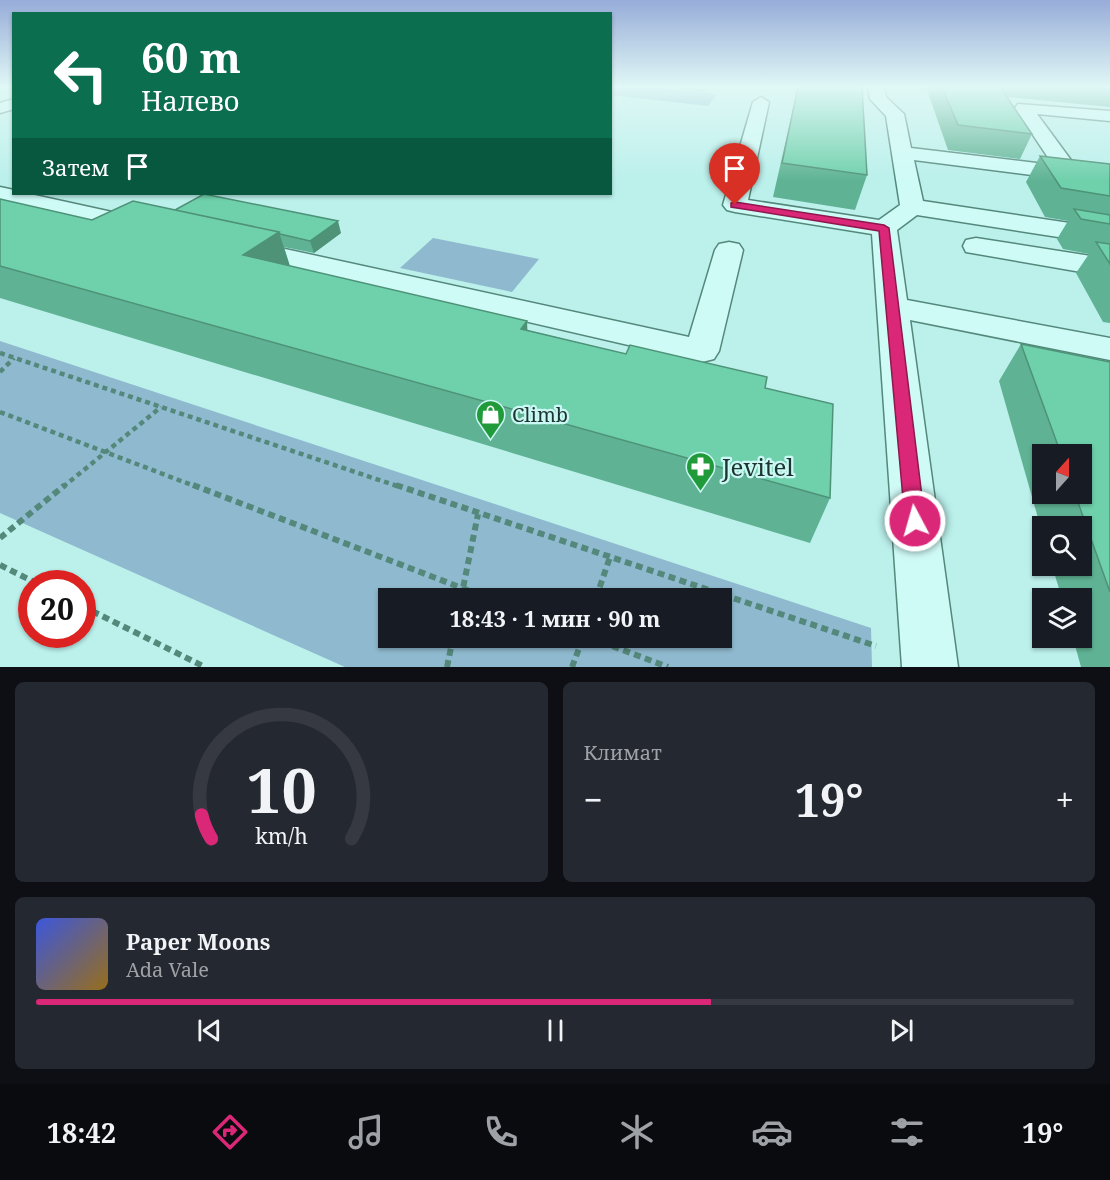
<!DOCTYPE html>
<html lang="ru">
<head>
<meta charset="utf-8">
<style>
	body { margin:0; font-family:"Noto Serif",serif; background:#242831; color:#f1f3f6; height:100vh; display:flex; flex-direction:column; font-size:22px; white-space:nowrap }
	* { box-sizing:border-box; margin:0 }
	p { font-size:20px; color:#9ea1a6 }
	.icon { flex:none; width:33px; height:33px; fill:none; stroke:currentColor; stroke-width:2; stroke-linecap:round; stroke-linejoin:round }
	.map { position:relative; height:667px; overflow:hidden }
	.panel { display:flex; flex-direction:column; gap:15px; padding:15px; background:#0d0f14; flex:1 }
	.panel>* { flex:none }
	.guide { position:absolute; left:12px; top:12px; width:600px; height:183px; border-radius:0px; box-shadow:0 2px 4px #0004; background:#0b6e4f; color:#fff; overflow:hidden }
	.needle { width:39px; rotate:21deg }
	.fabs { position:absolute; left:1032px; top:444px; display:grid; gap:12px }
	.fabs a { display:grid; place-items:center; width:60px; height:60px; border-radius:0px; background:#171b24; box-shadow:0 2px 4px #0004; font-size:30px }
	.speed { position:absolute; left:18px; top:570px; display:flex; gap:12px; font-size:30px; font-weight:700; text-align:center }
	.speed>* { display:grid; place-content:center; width:78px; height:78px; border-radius:50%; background:#171b24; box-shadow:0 2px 4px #0004; line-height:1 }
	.speed .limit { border:9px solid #d22; background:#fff; color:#111 }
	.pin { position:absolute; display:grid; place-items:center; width:51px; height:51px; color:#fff; margin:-62px -26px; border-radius:50% 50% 50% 0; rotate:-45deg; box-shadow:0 0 6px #0007 }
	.pin .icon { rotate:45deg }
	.me { position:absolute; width:66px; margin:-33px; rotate:354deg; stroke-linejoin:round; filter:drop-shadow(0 0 4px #0008) }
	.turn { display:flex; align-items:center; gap:21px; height:126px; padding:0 30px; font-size:27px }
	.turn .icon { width:78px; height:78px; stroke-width:2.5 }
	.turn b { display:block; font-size:42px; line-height:51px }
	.then { display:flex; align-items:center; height:57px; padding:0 30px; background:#0003; gap:12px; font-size:22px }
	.big { font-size:45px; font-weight:700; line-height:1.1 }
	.panel .widget { flex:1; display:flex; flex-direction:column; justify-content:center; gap:9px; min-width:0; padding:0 21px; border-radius:9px; background:#242831 }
	.panel .dial { align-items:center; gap:0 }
	.dial svg { height:156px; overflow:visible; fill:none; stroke:#363941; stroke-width:7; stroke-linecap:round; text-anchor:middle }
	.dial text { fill:#f1f3f6; stroke:none }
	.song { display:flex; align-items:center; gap:18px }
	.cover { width:72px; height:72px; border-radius:9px; background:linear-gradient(135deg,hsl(230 70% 55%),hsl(40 70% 35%)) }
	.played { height:6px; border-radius:3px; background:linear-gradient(90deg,#db2777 65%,#363941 65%) }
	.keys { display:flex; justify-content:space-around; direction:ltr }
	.heat { display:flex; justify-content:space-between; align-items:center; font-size:33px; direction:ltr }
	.panel .tiles { flex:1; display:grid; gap:15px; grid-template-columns:1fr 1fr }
	.widget:last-child { grid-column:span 2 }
	.trip { position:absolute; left:378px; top:588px; width:354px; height:60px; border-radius:0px; background:#171b24; box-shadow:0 2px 4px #0004; font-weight:700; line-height:60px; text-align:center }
	.menu { display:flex; height:96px; justify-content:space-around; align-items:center; background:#090b0e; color:#9ea1a6 }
	.menu .icon { width:42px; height:42px }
	.menu .current { color:#db2777 }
	.menu b { font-size:27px; color:#f1f3f6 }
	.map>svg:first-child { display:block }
</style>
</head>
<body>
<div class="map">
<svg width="1110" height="667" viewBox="0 0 1110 667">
	<rect width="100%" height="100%" fill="#bbf0eb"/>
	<path fill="#8fb9ce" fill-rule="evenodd" d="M 611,87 L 651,87 L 717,94 L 708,106 L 611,95 Z
		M 433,238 L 539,259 L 512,292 L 400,268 Z
		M 0,341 L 871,628 L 872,667 L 345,667 L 0,513 ZM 722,598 L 722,638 L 388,638 L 388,598 Z"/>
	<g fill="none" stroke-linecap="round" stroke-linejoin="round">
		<defs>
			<path id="minor" d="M 868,87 L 884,87 L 886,97 L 904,114 L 911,148 L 1053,165 L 1015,108 L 1018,104 L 1110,111 L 1110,121 L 1037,114 L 1076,167 L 1110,171 L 1110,185 L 914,160 L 923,201 L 1110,229 L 1110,245 L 917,215 L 897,230 L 907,300 L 1110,338 L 1110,360 L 910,320 L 958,667 L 902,667 L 872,234 L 735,212 L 727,210 L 723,205 L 753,102 L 761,97 L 769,102 L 748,200 L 879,220 L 900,205 L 886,116 L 870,99 Z
				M 14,99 L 14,109 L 0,113 L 0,103 Z
				M 0,187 L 14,190 L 14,194 L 30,194 L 153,221 L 157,226 L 153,231 L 144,234 L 0,201 Z
				M 976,238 L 1110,259 L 1110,277 L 966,252 L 963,246 L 966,240 Z
				M 244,240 L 689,337 L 715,250 L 719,244 L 729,242 L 739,244 L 743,250 L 719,351 L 714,359 L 702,362 L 234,254 L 230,248 L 234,242 Z"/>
		</defs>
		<use href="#minor" stroke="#54887b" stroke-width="3"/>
		<path stroke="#54887b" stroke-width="2" stroke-dasharray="2 1.5" stroke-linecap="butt" d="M 675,87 L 705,91 L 707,87"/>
		<path stroke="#54887b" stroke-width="4.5" stroke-dasharray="5 4" stroke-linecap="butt" d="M 0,353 L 400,487
			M 0,372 L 14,358
			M 0,412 L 197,487
			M 63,487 L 161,407"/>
		<path stroke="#54887b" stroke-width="6" stroke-dasharray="7 4.5" stroke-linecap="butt" d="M 193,485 L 488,598
			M 396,485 L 876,646
			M 0,538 L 65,485
			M 0,565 L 38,584
			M 461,598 L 478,514
			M 596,598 L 610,557
			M 82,606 L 205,667
			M 591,638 L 668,667
			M 447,667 L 453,638
			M 572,667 L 583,638"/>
		<use href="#minor" fill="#cffbf7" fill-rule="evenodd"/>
	</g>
	<path fill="#5fb394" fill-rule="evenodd" d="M 798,87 L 867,175 L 855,210 L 773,197 Z
		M 926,87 L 1110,87 L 1110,107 L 1007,97 L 1032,134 L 1020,159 L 948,150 Z
		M 1040,156 L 1110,164 L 1110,323 L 1103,322 L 1076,273 L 1089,254 L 1063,249 L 1057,239 L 1068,221 L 1045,217 L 1026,182 Z
		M 0,199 L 92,220 L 175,210 L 341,233 L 314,253 L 284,247 L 290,266 L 527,330 L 765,388 L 830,498 L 810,543 L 0,298 Z
		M 1021,344 L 1110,362 L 1110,667 L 1081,667 L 1073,638 L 1082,638 L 1082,598 L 1062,598 L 1052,566 L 1082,566 L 1082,526 L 1042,526 L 1042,532 L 999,381 ZM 1042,454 L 1082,454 L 1082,494 L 1042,494 Z"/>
	<path fill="#4e9278" d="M 338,221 L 341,233 L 314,253 L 310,241 Z
		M 279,232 L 291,270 L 243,255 Z
		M 527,321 L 529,364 L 521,329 Z"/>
	<path fill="#6fd0ac" stroke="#4e9278" stroke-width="1.5" d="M 798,87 L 862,87 L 867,175 L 782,163 Z
		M 942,87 L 1000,87 L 1032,134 L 958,125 Z
		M 1040,156 L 1110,164 L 1110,196 L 1061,188 Z
		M 204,194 L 338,221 L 310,241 L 280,234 L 279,232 L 175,210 Z
		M 0,199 L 92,220 L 133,201 L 279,232 L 243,255 L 527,321 L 521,329 L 626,354 L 630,345 L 767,377 L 765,388 L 833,404 L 830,498 L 0,266 Z
		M 1074,209 L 1110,215 L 1110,224 L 1081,219 Z
		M 1096,242 L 1110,244 L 1110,264 Z
		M 1021,344 L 1110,362 L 1110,592 L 1075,494 L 1082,494 L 1082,454 L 1061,454 Z"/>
	<linearGradient id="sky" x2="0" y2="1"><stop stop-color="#97acd8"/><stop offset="0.48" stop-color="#e0f8f6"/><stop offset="1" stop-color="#e0f8f6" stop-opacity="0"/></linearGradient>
	<rect width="1110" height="181" fill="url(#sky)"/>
	<path fill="#db2777" stroke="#8e194d" stroke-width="1.5" d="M 735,202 L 884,225 L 889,228 L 925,521 L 922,527 L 915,529 L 908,527 L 905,521 L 879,231 L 731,207 L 731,203 Z"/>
	<defs>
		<symbol id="shop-pin" viewBox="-11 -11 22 30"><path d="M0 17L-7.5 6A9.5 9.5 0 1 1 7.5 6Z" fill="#219a3a" stroke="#cbf7f4"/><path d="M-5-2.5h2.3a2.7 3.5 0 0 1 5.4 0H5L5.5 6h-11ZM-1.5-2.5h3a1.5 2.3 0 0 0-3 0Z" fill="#fff"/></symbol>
		<symbol id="pharmacy-pin" viewBox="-11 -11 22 30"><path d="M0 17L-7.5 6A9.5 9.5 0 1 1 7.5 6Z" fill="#219a3a" stroke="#cbf7f4"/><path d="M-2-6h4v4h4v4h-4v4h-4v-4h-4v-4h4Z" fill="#fff"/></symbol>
	</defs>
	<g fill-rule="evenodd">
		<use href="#shop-pin" x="474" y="398" width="33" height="45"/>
		<use href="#pharmacy-pin" x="684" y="450" width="33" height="45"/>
	</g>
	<g text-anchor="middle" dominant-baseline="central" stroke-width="4.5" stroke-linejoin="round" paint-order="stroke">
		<g font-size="20" fill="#1a362e" stroke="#cbf7f4" text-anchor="start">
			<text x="512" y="414">Climb</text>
		</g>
		<g font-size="24" fill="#1a362e" stroke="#cbf7f4" text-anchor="start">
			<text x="722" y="466">Jevitel</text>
		</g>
	</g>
</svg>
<div class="fabs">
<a><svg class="needle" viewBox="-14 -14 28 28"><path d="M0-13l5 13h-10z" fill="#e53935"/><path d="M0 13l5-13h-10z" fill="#9ea1a6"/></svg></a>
<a><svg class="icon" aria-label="search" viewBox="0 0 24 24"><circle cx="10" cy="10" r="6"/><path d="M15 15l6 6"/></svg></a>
<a><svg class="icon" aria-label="layers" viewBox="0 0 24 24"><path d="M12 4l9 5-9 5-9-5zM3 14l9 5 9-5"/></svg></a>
</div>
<div class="speed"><div class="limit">20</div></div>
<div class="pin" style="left:735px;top:205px;background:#d93025"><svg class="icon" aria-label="arrive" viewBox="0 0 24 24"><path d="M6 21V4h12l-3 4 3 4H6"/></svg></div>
<svg class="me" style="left:915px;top:521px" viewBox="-20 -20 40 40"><circle r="17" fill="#db2777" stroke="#fff" stroke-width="3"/><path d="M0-11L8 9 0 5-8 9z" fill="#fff"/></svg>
<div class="trip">18:43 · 1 мин · 90 m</div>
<div class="guide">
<div class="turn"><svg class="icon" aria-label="left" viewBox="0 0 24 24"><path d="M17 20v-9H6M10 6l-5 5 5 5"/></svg><div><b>60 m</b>Налево</div></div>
<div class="then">Затем<svg class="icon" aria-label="arrive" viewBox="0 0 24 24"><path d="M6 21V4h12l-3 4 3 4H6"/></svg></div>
</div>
</div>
<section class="panel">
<div class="tiles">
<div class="widget dial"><svg viewBox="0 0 100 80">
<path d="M14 69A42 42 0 1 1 86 69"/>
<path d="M14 69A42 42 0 0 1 9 57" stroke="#db2777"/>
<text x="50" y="56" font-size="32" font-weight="700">10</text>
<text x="50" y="72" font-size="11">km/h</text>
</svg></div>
<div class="widget"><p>Климат</p>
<div class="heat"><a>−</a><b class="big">19°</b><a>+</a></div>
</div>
<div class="widget">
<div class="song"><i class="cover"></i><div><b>Paper Moons</b><p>Ada Vale</p></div></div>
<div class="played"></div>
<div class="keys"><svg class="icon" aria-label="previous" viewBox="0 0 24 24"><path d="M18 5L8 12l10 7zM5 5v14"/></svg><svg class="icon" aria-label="pause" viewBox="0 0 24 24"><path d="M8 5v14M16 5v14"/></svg><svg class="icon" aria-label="next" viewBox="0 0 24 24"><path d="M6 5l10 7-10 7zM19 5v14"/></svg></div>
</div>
</div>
</section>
<nav class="menu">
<b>18:42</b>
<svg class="icon current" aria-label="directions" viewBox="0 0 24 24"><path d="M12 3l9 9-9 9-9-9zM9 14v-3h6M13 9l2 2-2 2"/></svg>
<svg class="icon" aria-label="music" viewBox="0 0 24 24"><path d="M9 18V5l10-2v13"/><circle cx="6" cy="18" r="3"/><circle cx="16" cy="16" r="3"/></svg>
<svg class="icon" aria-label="phone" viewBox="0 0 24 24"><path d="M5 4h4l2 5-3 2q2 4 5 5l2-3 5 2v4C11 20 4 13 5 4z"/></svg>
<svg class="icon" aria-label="climate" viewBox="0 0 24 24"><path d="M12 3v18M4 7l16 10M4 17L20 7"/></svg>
<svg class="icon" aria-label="car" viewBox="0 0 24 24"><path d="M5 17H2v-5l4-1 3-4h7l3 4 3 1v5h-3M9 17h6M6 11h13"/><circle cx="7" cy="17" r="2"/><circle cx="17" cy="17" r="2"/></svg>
<svg class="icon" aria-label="filters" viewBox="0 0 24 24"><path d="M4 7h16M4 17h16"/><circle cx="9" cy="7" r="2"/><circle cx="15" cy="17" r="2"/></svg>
<b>19°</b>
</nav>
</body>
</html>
